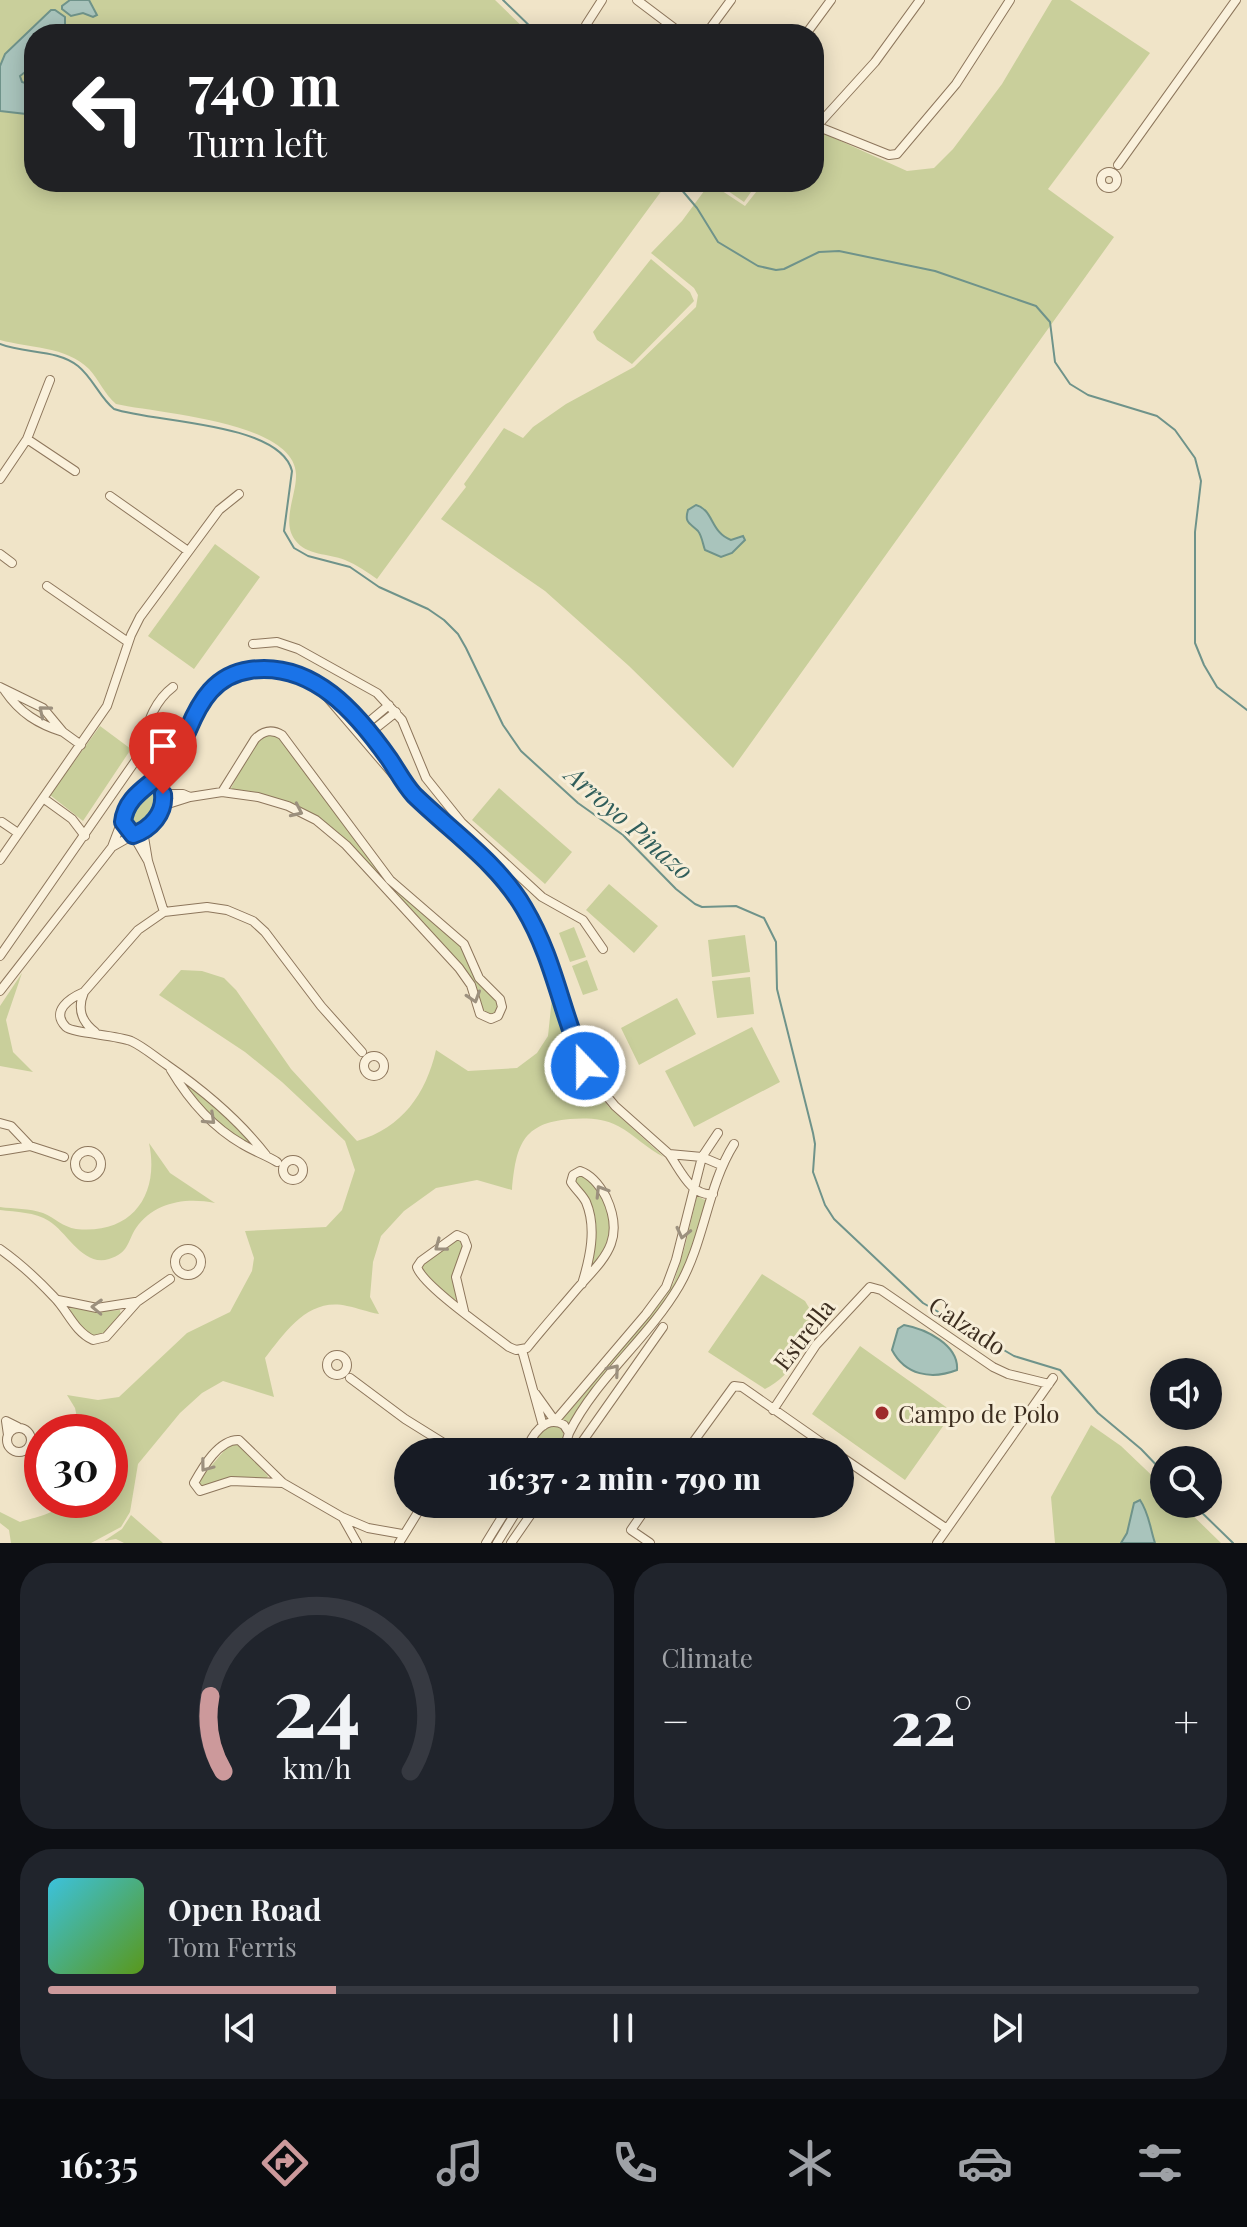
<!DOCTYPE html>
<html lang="en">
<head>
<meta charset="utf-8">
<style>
	body { margin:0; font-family:"Playfair Display",serif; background:#20242c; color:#f1f3f6; height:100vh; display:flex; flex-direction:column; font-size:30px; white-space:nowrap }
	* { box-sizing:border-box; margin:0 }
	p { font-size:26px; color:#9ea1a6 }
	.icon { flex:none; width:44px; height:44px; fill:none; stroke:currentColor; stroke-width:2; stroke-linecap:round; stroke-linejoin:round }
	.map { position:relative; height:1543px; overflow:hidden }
	.drawer { display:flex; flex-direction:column; gap:20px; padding:20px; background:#0d0f14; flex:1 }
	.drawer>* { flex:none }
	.hud { position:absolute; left:24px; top:24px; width:800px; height:168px; border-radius:32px; box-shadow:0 4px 20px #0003; background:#202124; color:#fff; overflow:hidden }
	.buttons { position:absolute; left:1150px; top:1358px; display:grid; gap:16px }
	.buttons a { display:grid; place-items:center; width:72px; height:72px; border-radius:50%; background:#171b24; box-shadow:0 4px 20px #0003; font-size:40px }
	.speed { position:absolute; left:24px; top:1414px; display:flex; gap:16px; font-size:40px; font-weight:700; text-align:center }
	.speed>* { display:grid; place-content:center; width:104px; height:104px; border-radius:50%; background:#171b24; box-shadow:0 4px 20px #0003; line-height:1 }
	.speed .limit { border:12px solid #d22; background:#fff; color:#111 }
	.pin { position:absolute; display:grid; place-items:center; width:68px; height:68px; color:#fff; margin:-82px -34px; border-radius:50% 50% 50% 0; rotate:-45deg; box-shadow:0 0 8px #0007 }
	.pin .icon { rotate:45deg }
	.me { position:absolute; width:88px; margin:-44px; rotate:338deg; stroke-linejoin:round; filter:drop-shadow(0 0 6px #0008) }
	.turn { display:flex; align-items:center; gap:28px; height:168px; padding:0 32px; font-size:36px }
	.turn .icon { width:104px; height:104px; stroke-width:2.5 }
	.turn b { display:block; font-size:56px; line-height:68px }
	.big { font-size:60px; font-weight:800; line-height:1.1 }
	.drawer .card { flex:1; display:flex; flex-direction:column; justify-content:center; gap:12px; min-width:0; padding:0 28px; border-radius:32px; background:#20242c }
	.drawer .dial { align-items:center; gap:0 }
	.dial svg { height:208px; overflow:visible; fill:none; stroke:#363941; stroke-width:7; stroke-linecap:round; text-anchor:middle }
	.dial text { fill:#f1f3f6; stroke:none }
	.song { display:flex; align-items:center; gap:24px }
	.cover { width:96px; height:96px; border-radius:12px; background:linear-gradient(135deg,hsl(190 70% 55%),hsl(90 70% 35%)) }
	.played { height:8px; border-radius:4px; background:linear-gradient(90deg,#cc999b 25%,#363941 25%) }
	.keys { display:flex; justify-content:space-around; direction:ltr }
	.heat { display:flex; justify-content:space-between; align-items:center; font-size:44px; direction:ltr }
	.drawer .tiles { flex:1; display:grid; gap:20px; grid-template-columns:1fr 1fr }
	.card:last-child { grid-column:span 2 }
	.trip { position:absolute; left:394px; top:1438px; width:460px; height:80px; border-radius:40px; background:#171b24; box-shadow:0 4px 20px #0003; font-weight:800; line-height:80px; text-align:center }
	.tabs { display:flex; height:128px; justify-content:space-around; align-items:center; background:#090b0e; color:#9ea1a6 }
	.tabs .icon { width:56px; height:56px }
	.tabs .selected { color:#cc999b }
	.tabs b { font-size:36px; color:#f1f3f6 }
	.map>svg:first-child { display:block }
</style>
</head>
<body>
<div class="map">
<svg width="1247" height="1543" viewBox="0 0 1247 1543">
	<rect width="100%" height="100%" fill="#f0e4c8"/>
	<path fill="#c9cf9b" d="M 0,0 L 495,0 L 530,34 L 34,34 L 34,182 L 668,182 L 377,579 C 367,572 357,565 345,560 C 328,553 307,556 295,540 C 281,522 297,494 296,474 C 294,421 155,413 116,404 C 105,395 99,380 89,369 C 66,346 29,348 0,340 Z
		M 1052,0 L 1070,0 L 1150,53 L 1048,189 L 1114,237 L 733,768 L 629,666 L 545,591 L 441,519 L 466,487 L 464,484 L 504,428 L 523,438 L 533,427 L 566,404 L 634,367 L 696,307 L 698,295 L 694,288 L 651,253 L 682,221 L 710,183 L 745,206 L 764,182 L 814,182 L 814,129 L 907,171 L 934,168 L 953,149 L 1002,84 Z
		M 715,182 L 758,182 L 744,202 Z
		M 651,259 L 690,292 L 694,301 L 632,364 L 597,340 L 593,332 Z
		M 215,544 L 260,577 L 194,669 L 148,636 Z
		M 100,726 L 131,749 L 83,821 L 50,795 Z
		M 268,734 L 277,735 L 285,742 L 385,880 L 383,881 L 323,821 L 230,790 L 255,743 Z
		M 499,788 L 572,852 L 545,884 L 472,820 Z
		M 153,789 L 159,792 L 162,800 L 150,824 L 135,831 L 130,829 L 126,820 C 132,805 137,794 153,789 Z
		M 609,884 L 658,926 L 634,953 L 586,910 Z
		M 393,885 L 418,910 L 460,942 L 500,1002 L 497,1013 L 488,1015 L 482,1010 L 473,983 L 390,889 Z
		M 574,927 L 586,957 L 570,962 L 559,933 Z
		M 745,935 L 750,972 L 712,977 L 708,940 Z
		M 587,960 L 598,990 L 583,995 L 572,966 Z
		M 181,970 L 202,971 L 224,978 L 236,990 L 291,1069 L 357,1141 C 402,1128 426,1094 436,1050 L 468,1071 L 517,1068 L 537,1053 L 548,1036 L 553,988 L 589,1079 L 608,1106 L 664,1157 C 647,1149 635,1135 618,1126 C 603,1118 586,1118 570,1119 C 522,1123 516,1146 512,1190 L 477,1180 L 436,1188 L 404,1211 L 381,1236 L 373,1262 L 370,1297 L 379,1314 C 367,1312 358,1308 347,1306 C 309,1297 286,1331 265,1358 L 274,1397 L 223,1381 L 202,1393 L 180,1413 L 138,1464 L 130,1512 L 121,1527 L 91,1543 L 11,1543 L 9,1530 L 0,1523 L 0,1512 L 20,1522 C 35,1517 56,1515 64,1500 L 110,1500 L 110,1432 L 80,1432 L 75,1408 L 67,1395 L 98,1400 L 119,1397 L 187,1333 L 230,1312 L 252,1271 L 254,1258 L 245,1231 L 326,1227 L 342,1210 L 355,1170 L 345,1141 L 282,1082 L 245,1052 L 159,995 Z
		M 22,973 L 6,1020 L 13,1052 L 33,1072 L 0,1066 L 0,1006 Z
		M 750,977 L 754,1014 L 717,1018 L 712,981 Z
		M 677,998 L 696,1034 L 639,1065 L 621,1028 Z
		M 752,1027 L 780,1082 L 694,1127 L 665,1071 Z
		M 181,1079 L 209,1101 L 257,1149 C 225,1133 200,1109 181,1079 Z
		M 149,1143 L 170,1173 L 215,1203 C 186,1197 154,1202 136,1228 C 127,1242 129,1253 109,1259 C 83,1267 68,1233 49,1221 C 35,1212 16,1212 0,1210 L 0,1207 C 14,1209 29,1208 43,1213 C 55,1218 63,1227 76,1229 C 132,1235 160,1195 149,1143 Z
		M 578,1175 C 588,1177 591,1183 597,1191 C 617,1218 611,1244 592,1268 L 593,1224 L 573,1179 Z
		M 697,1196 L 707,1201 C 699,1228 692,1258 677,1282 C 647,1334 600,1374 568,1424 L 561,1418 L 575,1405 L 666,1296 L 674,1282 L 685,1246 Z
		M 457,1238 L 464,1243 C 459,1268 449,1271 457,1299 L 455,1300 L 427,1279 L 421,1268 L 423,1263 Z
		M 762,1274 L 805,1301 L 811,1311 C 810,1340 793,1376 765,1389 L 708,1352 Z
		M 70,1307 C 87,1309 103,1312 120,1310 L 121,1316 L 103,1337 L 90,1337 L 71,1317 Z
		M 860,1346 L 953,1412 L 905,1480 L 812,1414 Z
		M 556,1424 C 568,1432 563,1440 559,1452 L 528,1452 L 542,1429 Z
		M 1091,1425 L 1121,1446 L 1164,1487 L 1164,1504 L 1181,1504 L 1221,1543 L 1055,1543 L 1051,1497 Z
		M 234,1444 L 240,1446 L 268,1476 L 267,1478 L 243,1478 L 202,1489 L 198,1482 L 201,1478 L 229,1445 Z
		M 131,1515 L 163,1543 L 124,1543 L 116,1539 L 104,1541 L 122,1529 Z"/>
	<path fill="#a9c4bc" stroke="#6f938a" stroke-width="2" d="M 70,0 L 89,0 L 97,15 L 93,17 L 83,13 L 71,16 L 62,9 L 62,6 Z
		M 51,10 L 55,10 L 65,17 L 65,34 L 34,34 L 34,65 L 20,76 L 22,82 L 34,86 L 34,120 L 26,114 L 0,111 L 0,66 L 5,54 Z
		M 696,505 C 714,510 710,532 731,540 L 743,536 L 745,540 L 732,553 L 721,557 L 705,550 C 703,545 702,536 698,531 C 690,523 684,523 688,510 Z
		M 904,1325 C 926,1329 959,1345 957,1370 C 931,1380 905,1375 892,1350 L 898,1329 Z
		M 1140,1500 C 1149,1513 1150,1528 1155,1543 L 1121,1543 L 1127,1533 L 1134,1503 Z"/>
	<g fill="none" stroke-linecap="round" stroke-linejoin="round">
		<path stroke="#6f938a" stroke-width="2" d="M 503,0 L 538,34
			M 675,182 L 697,208 L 718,242 L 758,266 L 776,270 L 784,269 L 819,252 L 839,251 L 935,271 L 1036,306 L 1050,322 L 1055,362 L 1070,384 L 1088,395 L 1157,416 L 1175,430 L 1195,458 L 1201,481 L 1195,532 L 1195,643 L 1204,665 L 1217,687 L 1247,710
			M 0,344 C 25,354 57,349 78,366 C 93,378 100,398 114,409 C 155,423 280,422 292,471 L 284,531 L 294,548 L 308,556 L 350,567 L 379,587 L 428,609 L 444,620 L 458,634 L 466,648 L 503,725 L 521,751 L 578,803 L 623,835 L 676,889 L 695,904 L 702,907 L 736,906 L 764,918 L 776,942 L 777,989 L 813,1133 L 815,1144 L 813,1172 L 825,1205 L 834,1219 L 923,1303 L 1014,1356 L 1060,1370 L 1098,1413 L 1141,1449 L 1164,1473
			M 1193,1504 L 1233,1543"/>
		<defs>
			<path id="minor" d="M 637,0 L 682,34
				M 588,34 L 586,25 L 602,0
				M 706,34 L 731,0
				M 806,34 L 831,0
				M 814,125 L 889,155 L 897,154 L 956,84 L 1010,0
				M 817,126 L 875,62 L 920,0
				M 1118,165 L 1236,0
				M1101 180a8 8 0 1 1 16 0a8 8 0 1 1-16 0Z
				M 27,439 L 75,471
				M 0,479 L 27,439 L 50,380
				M 110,496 L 188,551
				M 0,554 L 12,563
				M 47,586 L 128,642
				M 253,644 L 277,642 L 298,649 L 377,693 L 402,720 L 426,778 L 462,823 L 542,897 L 583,920 L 603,949
				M 0,687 L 43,708 L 63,732 C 38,724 20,713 5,691
				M 359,730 L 389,705
				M 63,732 L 81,745
				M 367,735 L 396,712
				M 169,767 C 182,744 189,715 206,694 C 237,655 295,667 331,692 L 369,734 L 407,787 L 393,774 L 315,683
				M 146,786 L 169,767 L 163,794 L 183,794 L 190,797 L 168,804 L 163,808
				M 148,786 L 160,790 L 164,803 C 158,819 149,830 133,835 L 124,825 C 122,808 133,794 148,786 Z
				M 407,787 L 487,861 L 514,892 L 546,953 L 576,1045 L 591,1077 L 615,1106 L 669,1154
				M 190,797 L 222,792 L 258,797 L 288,806 L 316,820 L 346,845 L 459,968 L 471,985 L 480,1014 L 491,1019 L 498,1016 L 502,1007 L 500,999 L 479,978 L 464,944 L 390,880 L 282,735 C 272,729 264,730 255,739 L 222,792
				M 43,798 L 72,819 L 85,836
				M 123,818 L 112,847 L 133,835 L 148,861 L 144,837 L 146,829
				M 2,822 L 18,833
				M 0,860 L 107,706 L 131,635 L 140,617 L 219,510 L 239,494
				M 148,861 L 164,912
				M 0,956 L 136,760 C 146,734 149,705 173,687
				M 0,991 L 112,847
				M 84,992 C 70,998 50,1011 66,1027 C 72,1033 116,1035 131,1041 C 144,1047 155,1057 167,1065 C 203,1090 239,1120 266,1155
				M 95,1032 C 81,1021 77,1009 84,992 L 138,930 L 164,912 L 207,907 L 227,910 L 253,921 L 265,932 L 321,1006 L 362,1052
				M364 1066a10 10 0 1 1 20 0a10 10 0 1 1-20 0Z
				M 171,1070 C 189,1100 211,1126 242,1144 C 253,1151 266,1155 277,1162
				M 0,1123 L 11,1126 L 30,1146
				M75 1164a13 13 0 1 1 26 0a13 13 0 1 1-26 0Z
				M 0,1151 L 30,1146 L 64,1157
				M283 1170a10 10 0 1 1 20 0a10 10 0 1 1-20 0Z
				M 713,1194 C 691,1197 680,1169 669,1154 L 702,1157 L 721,1165
				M175 1262a13 13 0 1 1 26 0a13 13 0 1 1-26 0Z
				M 0,1249 C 20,1263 37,1279 54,1297 C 68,1311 74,1331 93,1340 L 106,1337 L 137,1302 L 170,1279
				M 58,1300 L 97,1308 L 135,1302
				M 464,1311 L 456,1277 L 467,1246 L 464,1238 L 457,1235 L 421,1261 L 417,1267 C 423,1286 490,1332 509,1347 L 516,1350 L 527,1348 C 543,1328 560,1309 576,1290 C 602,1260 627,1242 606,1197 C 600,1186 592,1175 580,1171 L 573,1175 L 571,1182 C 575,1189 582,1194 586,1202 C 597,1228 590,1258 582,1284
				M 522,1350 L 543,1426
				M327 1365a10 10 0 1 1 20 0a10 10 0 1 1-20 0Z
				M 350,1378 L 405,1419 L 458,1452
				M 535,1393 L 555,1421 L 646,1314 L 666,1287 L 676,1260 L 702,1157 L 718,1133
				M 773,1410 L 816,1345 L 870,1287 L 881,1290 L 993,1367 L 1008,1374 L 1049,1384
				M7 1440a12 12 0 1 1 24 0a12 12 0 1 1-24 0Z
				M 569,1433 C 596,1378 648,1339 679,1286 C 705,1241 707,1187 734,1144
				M 8,1435 L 6,1421 L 18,1427
				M 526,1452 C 531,1436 545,1414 564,1425 L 569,1433 L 563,1452
				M 575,1452 L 663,1327
				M 686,1452 L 734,1386 L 742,1387 L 835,1452
				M 840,1456 L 947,1529
				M 283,1483 L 231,1481 L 200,1491 L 194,1483 C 203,1467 219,1439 239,1440 L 283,1483 L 342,1517 L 368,1528 L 402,1534
				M 649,1504 L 631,1530 L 650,1543
				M 343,1518 L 357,1543
				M 399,1543 L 423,1504
				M 486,1543 L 510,1504
				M 497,1543 L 521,1504
				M 511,1543 L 538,1504
				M 937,1543 L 1053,1378"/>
		</defs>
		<use href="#minor" stroke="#8d765c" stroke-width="10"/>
		<use href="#minor" stroke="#faf1dc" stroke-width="8"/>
	</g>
	<defs><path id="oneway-chevron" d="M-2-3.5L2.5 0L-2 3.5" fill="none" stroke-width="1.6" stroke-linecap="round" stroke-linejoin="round" transform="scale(2)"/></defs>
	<g stroke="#9c907e">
		<use href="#oneway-chevron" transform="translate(44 711) rotate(-140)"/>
		<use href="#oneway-chevron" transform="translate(297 811) rotate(25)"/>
		<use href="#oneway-chevron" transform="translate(474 997) rotate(72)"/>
		<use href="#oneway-chevron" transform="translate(210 1119) rotate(43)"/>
		<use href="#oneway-chevron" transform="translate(601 1191) rotate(-122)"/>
		<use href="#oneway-chevron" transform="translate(683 1233) rotate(103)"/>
		<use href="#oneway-chevron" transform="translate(440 1246) rotate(143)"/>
		<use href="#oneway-chevron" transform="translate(97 1307) rotate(-178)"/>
		<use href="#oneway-chevron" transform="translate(614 1370) rotate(-50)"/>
		<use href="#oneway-chevron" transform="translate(206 1466) rotate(127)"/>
	</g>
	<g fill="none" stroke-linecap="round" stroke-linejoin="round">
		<defs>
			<path id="route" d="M 163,794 C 165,813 151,829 133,835 L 123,822 C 126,794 152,786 168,767 C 177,757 182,742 188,730 C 200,701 215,675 250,670 C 313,661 357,713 390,760 C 398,772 404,784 414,795 C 452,832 497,862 524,908 C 555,960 561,1013 585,1066"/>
		</defs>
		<use href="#route" stroke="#114b97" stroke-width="20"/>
		<use href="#route" stroke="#1a73e8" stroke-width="14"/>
	</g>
	<circle fill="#9e2a2b" stroke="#f7eed8" stroke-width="3" cx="882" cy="1413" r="8"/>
	<g text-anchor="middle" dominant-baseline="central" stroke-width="6" stroke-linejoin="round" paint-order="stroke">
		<g font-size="24" fill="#3d2e20" stroke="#f7eed8">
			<text transform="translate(968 1325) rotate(33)">Calzado</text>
			<text transform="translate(803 1334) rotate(-52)">Estrella</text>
		</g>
		<g font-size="24" fill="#3d2e20" stroke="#f7eed8" text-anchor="start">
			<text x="898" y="1413">Campo de Polo</text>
		</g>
		<g font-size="26" font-style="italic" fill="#2f5d5a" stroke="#f7eed8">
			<text transform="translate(630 822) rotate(41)">Arroyo Pinazo</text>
		</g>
	</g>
</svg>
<div class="buttons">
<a><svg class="icon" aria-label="sound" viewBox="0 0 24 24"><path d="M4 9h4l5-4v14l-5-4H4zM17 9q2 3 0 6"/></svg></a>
<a><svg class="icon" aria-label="search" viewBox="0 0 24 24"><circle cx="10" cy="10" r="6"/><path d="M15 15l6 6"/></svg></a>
</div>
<div class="speed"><div class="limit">30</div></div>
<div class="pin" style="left:163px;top:794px;background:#d93025"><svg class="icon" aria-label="arrive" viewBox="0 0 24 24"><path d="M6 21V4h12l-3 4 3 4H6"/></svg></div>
<svg class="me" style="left:585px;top:1066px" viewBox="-20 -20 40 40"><circle r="17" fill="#1a73e8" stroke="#fff" stroke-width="3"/><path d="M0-11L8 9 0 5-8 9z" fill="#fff"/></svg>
<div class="trip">16:37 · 2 min · 790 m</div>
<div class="hud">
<div class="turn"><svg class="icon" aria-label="left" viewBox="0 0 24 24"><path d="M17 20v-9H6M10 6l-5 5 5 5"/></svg><div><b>740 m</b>Turn left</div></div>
</div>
</div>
<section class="drawer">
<div class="tiles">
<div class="card dial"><svg viewBox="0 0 100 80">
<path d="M14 69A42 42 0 1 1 86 69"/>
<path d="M14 69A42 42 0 0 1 9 40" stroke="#cc999b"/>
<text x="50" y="56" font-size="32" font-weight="700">24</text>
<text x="50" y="72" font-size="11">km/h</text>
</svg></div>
<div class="card"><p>Climate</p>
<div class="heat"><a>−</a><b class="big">22°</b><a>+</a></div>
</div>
<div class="card">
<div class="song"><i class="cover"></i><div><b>Open Road</b><p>Tom Ferris</p></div></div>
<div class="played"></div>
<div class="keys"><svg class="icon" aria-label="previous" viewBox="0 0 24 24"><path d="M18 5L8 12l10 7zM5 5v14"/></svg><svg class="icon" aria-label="pause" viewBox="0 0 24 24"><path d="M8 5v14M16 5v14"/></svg><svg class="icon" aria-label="next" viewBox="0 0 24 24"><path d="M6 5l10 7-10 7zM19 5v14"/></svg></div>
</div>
</div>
</section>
<nav class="tabs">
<b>16:35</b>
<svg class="icon selected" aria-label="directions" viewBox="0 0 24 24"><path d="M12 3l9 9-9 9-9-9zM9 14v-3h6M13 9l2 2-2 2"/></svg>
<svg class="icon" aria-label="music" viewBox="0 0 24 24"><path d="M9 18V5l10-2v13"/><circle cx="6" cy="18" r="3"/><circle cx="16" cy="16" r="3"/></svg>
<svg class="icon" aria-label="phone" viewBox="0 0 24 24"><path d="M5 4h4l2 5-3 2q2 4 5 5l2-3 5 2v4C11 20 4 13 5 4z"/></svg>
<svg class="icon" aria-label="climate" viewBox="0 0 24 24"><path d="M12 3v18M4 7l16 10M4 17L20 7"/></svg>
<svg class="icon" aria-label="car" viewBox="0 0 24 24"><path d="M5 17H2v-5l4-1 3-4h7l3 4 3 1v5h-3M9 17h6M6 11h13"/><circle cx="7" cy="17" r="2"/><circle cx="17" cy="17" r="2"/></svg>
<svg class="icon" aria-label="filters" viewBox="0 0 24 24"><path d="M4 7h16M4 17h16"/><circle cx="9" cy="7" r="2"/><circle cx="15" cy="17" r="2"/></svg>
</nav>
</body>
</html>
